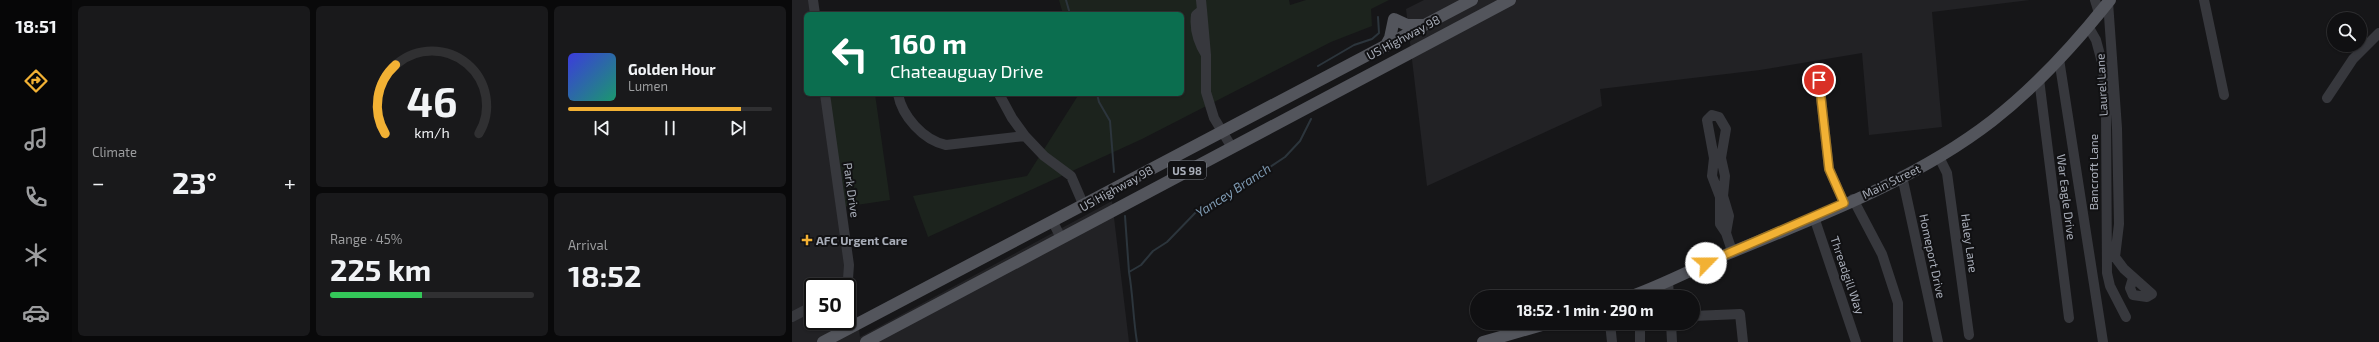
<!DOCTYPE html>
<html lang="en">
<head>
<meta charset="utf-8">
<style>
	body { margin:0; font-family:"Exo 2",sans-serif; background:#19191b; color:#f1f3f6; height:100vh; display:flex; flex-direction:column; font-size:15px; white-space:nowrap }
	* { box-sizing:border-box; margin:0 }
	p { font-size:13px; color:#9c9d9f }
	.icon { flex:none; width:22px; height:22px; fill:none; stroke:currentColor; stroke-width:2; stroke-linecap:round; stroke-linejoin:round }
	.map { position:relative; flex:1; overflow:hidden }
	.details { display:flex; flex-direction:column; gap:6px; padding:6px; background:#09090a; width:720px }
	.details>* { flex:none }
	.hud { position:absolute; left:12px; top:12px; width:380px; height:84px; border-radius:6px; box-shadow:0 1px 3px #0004,0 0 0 1px #303032; background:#0b6e4f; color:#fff; overflow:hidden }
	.buttons { position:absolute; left:1535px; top:12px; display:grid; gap:8px }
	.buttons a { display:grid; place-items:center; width:40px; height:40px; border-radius:50%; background:#101012; box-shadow:0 1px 3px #0004,0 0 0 1px #303032; font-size:20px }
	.speed { position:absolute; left:12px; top:278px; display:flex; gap:8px; font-size:20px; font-weight:700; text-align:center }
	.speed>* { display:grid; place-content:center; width:52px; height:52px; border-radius:50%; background:#101012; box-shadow:0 1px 3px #0004,0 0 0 1px #303032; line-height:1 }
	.speed .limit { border:2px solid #111; border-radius:6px; background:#fff; color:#111 }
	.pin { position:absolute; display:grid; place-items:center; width:34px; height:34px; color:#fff; margin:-17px; border:2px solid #fff; border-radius:50%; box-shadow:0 1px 4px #0007 }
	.me { position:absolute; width:44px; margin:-22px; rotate:67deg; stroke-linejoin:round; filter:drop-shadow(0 0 3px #0008) }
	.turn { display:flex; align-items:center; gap:14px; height:84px; padding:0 20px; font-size:18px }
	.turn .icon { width:52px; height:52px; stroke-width:2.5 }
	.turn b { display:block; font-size:28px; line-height:34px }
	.big { font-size:30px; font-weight:700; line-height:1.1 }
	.details .tile { flex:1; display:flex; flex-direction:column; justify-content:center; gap:6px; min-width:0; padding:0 14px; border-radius:6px; background:#19191b }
	.details .dial { align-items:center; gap:0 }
	.dial svg { height:104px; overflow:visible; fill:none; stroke:#303032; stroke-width:7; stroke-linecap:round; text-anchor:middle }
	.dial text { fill:#f1f3f6; stroke:none }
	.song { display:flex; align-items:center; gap:12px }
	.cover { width:48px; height:48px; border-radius:6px; background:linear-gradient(135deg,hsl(240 70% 55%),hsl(160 70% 35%)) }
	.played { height:4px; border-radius:2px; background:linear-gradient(90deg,#f2b134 85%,#303032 85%) }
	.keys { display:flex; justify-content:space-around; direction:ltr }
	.heat { display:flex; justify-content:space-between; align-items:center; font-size:22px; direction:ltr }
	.charge { height:6px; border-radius:3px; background:linear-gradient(90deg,#34c759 45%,#303032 0) }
	.details .tiles { flex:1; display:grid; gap:6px; grid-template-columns:repeat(3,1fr) }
	.tile:first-child { grid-row:span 2 }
	.trip { position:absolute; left:678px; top:290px; width:230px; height:40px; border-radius:20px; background:#101012; box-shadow:0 1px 3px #0004,0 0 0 1px #303032; font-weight:700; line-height:40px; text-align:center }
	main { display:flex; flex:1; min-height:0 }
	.tab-bar { display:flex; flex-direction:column; width:72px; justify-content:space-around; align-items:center; background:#060607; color:#9c9d9f }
	.tab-bar .icon { width:28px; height:28px }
	.tab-bar .current { color:#f2b134 }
	.tab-bar b { font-size:18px; color:#f1f3f6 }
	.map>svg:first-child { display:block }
</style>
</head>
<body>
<main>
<nav class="tab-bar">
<b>18:51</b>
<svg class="icon current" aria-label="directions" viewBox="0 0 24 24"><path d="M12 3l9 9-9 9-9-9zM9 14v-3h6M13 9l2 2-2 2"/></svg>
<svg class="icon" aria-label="music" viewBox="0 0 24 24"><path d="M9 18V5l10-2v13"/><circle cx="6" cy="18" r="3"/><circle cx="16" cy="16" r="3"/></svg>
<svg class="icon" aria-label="phone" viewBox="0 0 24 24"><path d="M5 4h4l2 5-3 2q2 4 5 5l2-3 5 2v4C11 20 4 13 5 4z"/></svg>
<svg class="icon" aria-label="climate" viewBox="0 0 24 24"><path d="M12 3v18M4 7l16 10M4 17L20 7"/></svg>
<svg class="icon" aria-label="car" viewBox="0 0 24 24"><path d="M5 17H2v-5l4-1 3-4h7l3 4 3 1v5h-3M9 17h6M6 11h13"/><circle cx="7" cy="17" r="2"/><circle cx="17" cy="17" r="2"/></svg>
</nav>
<section class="details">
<div class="tiles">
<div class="tile"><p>Climate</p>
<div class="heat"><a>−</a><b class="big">23°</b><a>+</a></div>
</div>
<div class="tile dial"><svg viewBox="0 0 100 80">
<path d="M14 69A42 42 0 1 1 86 69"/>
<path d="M14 69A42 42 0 0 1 22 16" stroke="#f2b134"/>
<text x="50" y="56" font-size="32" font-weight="700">46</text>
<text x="50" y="72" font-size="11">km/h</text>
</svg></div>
<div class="tile">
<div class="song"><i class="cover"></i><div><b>Golden Hour</b><p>Lumen</p></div></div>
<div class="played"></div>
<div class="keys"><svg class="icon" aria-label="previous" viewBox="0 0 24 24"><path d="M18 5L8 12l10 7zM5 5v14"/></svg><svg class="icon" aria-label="pause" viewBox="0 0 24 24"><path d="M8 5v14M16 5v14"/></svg><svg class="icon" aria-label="next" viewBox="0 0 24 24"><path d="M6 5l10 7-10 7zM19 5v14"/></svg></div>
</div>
<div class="tile"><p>Range · 45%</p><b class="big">225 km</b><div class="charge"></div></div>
<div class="tile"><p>Arrival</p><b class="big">18:52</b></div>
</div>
</section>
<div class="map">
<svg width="1587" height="342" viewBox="0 0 1587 342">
	<rect width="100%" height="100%" fill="#161618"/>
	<path fill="#222225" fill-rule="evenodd" d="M 0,0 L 24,0 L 26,14 L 14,14 L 14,94 L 36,94 L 68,337 L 320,201 L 337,342 L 0,342 ZM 21,287 L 55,287 L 55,321 L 21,321 Z
		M 632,0 L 1238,0 L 1140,12 L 1150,127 L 1077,135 L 1070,53 L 968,70 L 808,89 L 810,106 L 635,186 L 614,9 Z"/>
	<path fill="#1c231d" d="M 267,0 L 497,0 L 498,5 L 514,0 L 597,0 L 579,9 L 580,26 L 539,42 L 350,139 L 136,237 L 121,196 L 235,176 L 287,94 L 390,94 L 390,14 L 271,14 Z
		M 36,94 L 83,94 L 98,200 L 51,207 Z"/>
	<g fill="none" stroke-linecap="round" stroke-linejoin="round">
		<path stroke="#2c353c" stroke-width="2" d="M 274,0 L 278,14
			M 526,66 L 562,45 L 580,39 L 587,33 L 586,17
			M 305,94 L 307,102 L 318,121 L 322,172
			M 333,216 L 337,272
			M 345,342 C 341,318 341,295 337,272 L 349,265 L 361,251 L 375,242 L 407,209 L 457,181 L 493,157 L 508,141 L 519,119"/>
		<path stroke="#37383d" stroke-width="10" d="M 21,0 L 23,14
			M 409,0 L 410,10
			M 1303,0 L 1307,13
			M 1412,0 L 1432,95
			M 1316,2 L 1325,128 L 1327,224 L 1323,257 L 1332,269 L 1360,294 L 1355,297 L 1341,295 L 1338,288 L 1341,278
			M 410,10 L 414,55 C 406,42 402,30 404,15 Z
			M 1296,26 L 1304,40 L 1311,66 L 1314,113 L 1315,273 L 1318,286 L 1334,317
			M 414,55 L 414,92 L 422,118 L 439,146
			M 1267,59 L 1311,342
			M 1247,79 L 1277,318
			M 1027,80 L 1037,169 L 1052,203
			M 33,94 L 57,265 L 56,279 L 50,287
			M 106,94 C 110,116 131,140 154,145 L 233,136 L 220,118 L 207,94
			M 1535,98 L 1561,59 L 1587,33
			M 233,136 L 252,156 L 279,176 L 292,206
			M 1147,157 L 1155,173 L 1177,335
			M 1110,176 L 1146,342
			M 1061,199 L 1090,254 L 1106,303 L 1106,342
			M 1022,217 L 1064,342
			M 261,222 L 269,238
			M 934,233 L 937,216 L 931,196 L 933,176 L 929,158 L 934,129 L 927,117 L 920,115 L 915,120 L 922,158 L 920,176 L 928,197 L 928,224 L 934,233 L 940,251
			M 876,281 L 877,297
			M 901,316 L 948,314 L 951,342
			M 0,317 L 21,306
			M 818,323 L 820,342
			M 848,323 L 848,342
			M 879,323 L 880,342"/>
		<path stroke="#53555c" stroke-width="12" d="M 593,47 L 598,38 L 602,19 L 615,25 L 632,25
			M 837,297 C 874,284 908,265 945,250 C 1032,214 1125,179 1200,121 C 1245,86 1283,44 1318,0
			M 31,342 L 680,0
			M 74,342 L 718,0
			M 691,342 L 757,323"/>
	</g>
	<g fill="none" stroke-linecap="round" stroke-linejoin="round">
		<defs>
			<path id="route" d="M 914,263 L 1052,203 L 1037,169 L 1027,80"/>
		</defs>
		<use href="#route" stroke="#9d7322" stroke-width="10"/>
		<use href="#route" stroke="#f2b134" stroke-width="7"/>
	</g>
	<path fill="#f2b134" stroke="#111113" stroke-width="1.5" d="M13 234h4v4h4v4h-4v4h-4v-4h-4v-4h4z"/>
	<g text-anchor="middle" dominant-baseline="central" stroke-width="4" stroke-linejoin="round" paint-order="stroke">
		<rect fill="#111113" stroke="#7b7e86" stroke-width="1" x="376" y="161" width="38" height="18" rx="3"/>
		<g font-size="11" font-weight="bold" fill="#a8adb8">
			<text x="395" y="170">US 98</text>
		</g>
		<g font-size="12" fill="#a8adb8" stroke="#111113">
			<text transform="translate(611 37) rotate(-28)">US Highway 98</text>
			<text transform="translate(1309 85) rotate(-93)">Laurel Lane</text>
			<text transform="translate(1301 172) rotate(-90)">Bancroft Lane</text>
			<text transform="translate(1099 181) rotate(-26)">Main Street</text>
			<text transform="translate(324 188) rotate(-29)">US Highway 98</text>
			<text transform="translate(60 190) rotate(82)">Park Drive</text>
			<text transform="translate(1275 197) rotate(83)">War Eagle Drive</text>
			<text transform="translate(1178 243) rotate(82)">Haley Lane</text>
			<text transform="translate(1141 256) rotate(78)">Homeport Drive</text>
			<text transform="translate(1056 275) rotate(71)">Threadgill Way</text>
		</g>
		<g font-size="12" font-weight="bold" fill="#a8adb8" stroke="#111113" text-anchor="start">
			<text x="24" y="240">AFC Urgent Care</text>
		</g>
		<g font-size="13" font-style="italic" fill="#7f9bb3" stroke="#111113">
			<text transform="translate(441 190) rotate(-33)">Yancey Branch</text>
		</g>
	</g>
</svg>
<div class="buttons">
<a><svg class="icon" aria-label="search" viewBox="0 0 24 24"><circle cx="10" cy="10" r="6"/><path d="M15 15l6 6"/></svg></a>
</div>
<div class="speed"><div class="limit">50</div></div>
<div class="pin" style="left:1027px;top:80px;background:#d93025"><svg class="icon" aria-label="arrive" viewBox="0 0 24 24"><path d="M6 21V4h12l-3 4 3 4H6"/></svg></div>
<svg class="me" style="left:914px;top:263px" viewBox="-20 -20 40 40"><circle r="19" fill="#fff"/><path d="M0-13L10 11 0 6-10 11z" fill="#f2b134"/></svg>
<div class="trip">18:52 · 1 min · 290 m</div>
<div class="hud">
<div class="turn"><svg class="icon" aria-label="left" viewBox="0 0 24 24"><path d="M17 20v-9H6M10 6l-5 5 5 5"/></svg><div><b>160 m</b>Chateauguay Drive</div></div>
</div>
</div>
</main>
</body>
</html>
